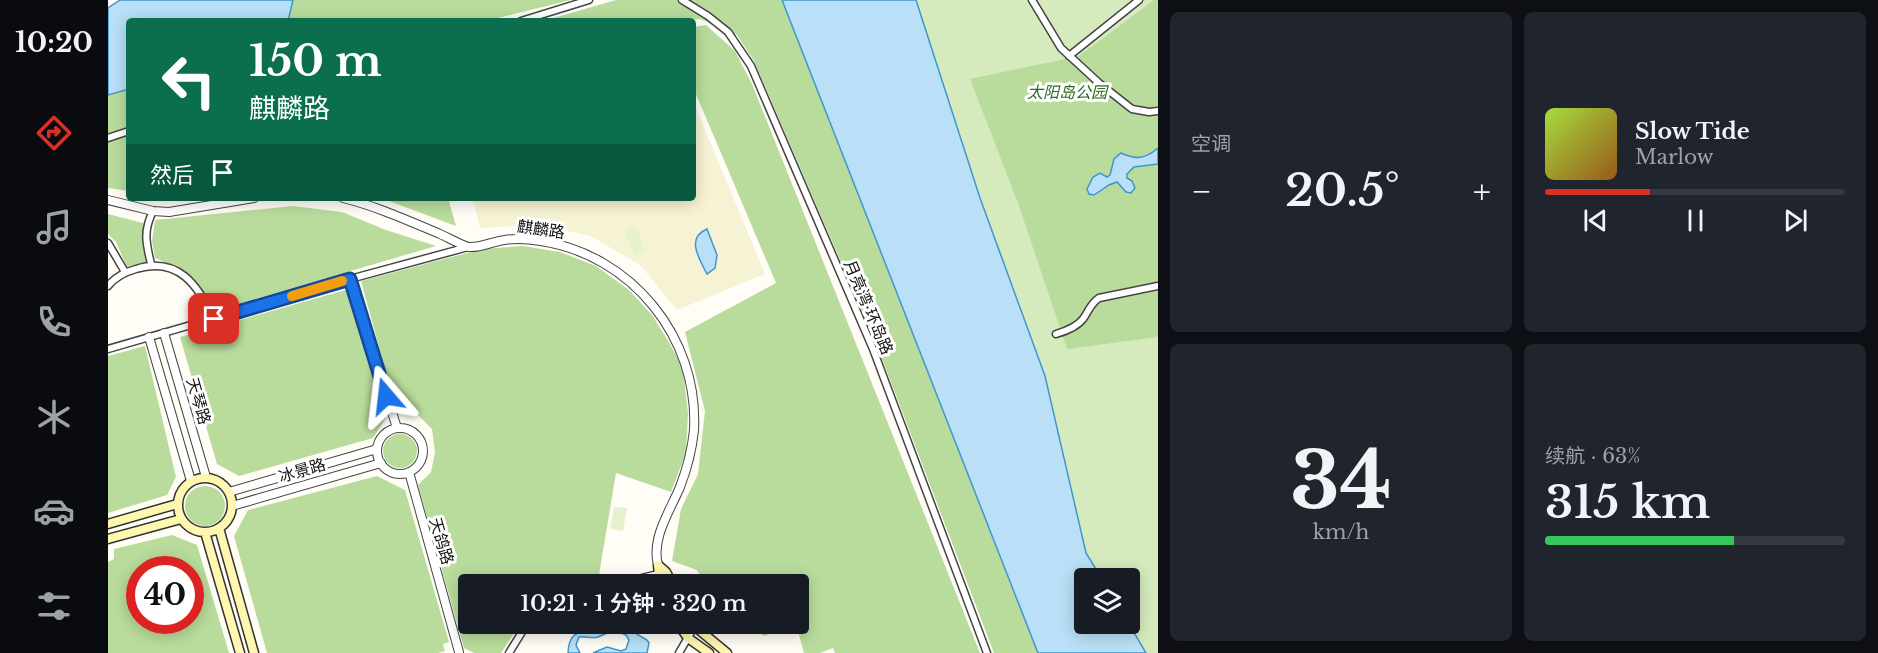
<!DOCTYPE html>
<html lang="zh">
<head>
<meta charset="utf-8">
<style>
	body { margin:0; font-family:"Libre Baskerville","Noto Sans SC",serif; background:#20242c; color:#f1f3f6; height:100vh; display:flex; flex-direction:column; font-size:22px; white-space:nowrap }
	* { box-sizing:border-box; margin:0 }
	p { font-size:20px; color:#9ea1a6 }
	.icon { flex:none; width:33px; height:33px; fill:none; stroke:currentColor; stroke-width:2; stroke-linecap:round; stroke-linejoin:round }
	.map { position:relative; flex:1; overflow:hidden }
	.drawer { display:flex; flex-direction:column; gap:12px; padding:12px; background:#0d0f14; width:720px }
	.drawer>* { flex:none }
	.banner { position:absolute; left:18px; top:18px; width:570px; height:183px; border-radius:6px; box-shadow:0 3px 15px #0003; background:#0b6e4f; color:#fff; overflow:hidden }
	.buttons { position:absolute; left:966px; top:568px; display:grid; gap:12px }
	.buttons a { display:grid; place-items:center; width:66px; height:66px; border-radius:6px; background:#171b24; box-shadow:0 3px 15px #0003; font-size:30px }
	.speed { position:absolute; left:18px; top:556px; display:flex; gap:12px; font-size:30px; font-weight:700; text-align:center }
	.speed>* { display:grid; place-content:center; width:78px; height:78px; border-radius:50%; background:#171b24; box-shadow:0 3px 15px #0003; line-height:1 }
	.speed .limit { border:9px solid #d22; background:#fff; color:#111 }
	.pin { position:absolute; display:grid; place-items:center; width:51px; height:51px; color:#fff; margin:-26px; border-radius:12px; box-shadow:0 3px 9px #0006 }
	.me { position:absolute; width:66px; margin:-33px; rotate:343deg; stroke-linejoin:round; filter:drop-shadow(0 0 4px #0008) }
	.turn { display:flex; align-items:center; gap:21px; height:126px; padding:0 24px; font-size:27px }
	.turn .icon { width:78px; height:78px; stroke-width:2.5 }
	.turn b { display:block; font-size:42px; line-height:51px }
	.then { display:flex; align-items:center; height:57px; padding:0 24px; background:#0003; gap:12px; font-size:22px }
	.big { font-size:45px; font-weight:600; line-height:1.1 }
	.drawer .tile { flex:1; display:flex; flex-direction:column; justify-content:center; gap:9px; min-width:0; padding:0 21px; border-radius:9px; background:#20242c }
	.drawer .dial { align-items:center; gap:0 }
	.dial b { font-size:78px; line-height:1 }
	.song { display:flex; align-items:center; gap:18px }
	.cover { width:72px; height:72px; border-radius:9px; background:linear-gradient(135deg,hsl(80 70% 55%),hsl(30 70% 35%)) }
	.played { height:6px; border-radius:3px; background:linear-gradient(90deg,#d93025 35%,#363941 35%) }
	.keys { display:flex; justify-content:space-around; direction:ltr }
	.heat { display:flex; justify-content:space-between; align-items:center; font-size:33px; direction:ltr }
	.charge { height:9px; border-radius:4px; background:linear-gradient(90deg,#34c759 63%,#363941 0) }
	.drawer .tiles { flex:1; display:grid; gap:12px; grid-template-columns:repeat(2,1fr) }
	.trip { position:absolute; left:350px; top:574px; width:351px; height:60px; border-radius:6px; background:#171b24; box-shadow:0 3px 15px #0003; font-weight:600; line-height:60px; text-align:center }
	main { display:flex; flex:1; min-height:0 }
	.dock { display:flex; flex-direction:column; width:108px; justify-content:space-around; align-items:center; background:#090b0e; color:#9ea1a6 }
	.dock .icon { width:42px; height:42px }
	.dock .on { color:#d93025 }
	.dock b { font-size:27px; color:#f1f3f6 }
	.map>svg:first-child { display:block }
</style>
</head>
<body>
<main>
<nav class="dock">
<b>10:20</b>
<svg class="icon on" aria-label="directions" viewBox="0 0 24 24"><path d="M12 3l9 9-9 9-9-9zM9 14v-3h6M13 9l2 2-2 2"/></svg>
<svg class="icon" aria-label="music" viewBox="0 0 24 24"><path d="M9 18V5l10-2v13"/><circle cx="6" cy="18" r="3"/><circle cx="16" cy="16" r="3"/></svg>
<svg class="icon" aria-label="phone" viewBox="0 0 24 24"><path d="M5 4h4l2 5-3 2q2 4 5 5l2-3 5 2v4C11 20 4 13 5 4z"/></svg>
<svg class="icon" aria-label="climate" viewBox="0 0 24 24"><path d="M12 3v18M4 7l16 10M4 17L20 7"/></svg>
<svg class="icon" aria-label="car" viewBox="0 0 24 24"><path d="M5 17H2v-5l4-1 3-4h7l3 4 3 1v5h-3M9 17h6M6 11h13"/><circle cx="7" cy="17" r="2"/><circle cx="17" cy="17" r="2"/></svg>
<svg class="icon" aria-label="filters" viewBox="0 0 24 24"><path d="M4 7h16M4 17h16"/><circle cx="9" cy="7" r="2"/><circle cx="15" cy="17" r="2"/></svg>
</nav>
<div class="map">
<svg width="1050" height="653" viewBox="0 0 1050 653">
	<rect width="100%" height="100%" fill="#fffdf5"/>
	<path fill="#f6f3d4" d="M 585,101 L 657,274 L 569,310 L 533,266 L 483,236 L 430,225 L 372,228 L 365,198 L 585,198 Z"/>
	<path fill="#d5ebbd" d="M 808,0 L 1050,0 L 1050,653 L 1038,653 L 1021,624 L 1022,579 L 994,579 L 978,553 L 937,375 L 872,198 Z"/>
	<path fill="#b9dc9c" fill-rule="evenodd" d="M 185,0 L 463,0 L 378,21 L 180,21 Z
		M 508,0 L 674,0 L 930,653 L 886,653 L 768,343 L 646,61 L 629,35 L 592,19 L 570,21 L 435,21 Z
		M 1046,0 L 1050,0 L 1050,337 L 959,349 L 910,203 L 862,79 L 971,56 Z
		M 598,25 L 627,51 L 644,84 L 872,653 L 727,653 L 725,648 L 712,653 L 696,653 L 688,624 L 656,636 L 640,624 L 690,624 L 690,585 L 598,585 L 589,570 L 564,561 L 573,509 L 590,474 L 597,411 L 577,332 L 668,283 L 585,87 L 585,27 Z
		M 21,89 L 21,191 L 0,188 L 0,95 Z
		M 273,198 L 340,198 L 348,226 Z
		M 185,206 L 234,212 L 278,230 L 328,246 L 106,311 C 89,276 82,272 47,258 L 44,241 L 47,220 Z
		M 0,214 L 35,223 L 35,242 L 38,262 L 19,267 L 8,242 L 0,234 Z
		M 415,246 L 452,252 L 488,266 L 521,290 L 544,315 L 562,344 L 575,369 L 580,413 L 578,453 L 563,492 L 508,473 L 490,581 L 477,585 L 360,585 L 360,624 L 412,624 L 393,653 L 366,653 L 356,648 L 310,485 L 323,472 L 327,452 L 324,429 L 309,414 L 288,409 L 253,281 L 374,249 Z
		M 241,289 L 278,418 L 265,438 L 131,476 L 109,464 L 72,337 Z
		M 37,346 L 68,477 L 59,495 L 0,513 L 0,356 Z
		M275 451a17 17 0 1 1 34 0a17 17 0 1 1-34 0Z
		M 269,476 L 297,490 L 341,642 L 335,644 L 337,651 L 330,653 L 159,653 L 126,536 L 140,510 Z
		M77 506a20 20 0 1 1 40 0a20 20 0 1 1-40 0Z
		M 64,535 L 89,545 L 121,653 L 0,653 L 0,562 L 6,559 L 6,549 ZM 32,570 L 82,570 L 82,621 L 32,621 Z"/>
	<path fill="#e6f2cf" d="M 527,225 L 538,252 L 527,257 L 516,230 Z
		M 506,507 L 519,508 L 515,531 L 502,529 Z"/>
	<path fill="#b9e0f7" stroke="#3f96cf" stroke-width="1.5" d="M 12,0 L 185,0 L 180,21 L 21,21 L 21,89 L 0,95 L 0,8 Z
		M 674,0 L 808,0 L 872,198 L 937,376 L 978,553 L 994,579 L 976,579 L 976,624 L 1021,624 L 1038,653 L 930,653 Z
		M 1050,148 L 1050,164 L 1026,167 L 1019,174 L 1019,178 L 1024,181 L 1027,188 L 1023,193 L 1018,192 L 1009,182 L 1001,185 L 986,195 L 981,194 L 979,189 L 985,177 L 992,173 L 999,177 L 1002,175 L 1006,159 L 1013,153 C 1028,160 1037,159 1050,148 Z
		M 599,229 L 609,255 L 607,268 L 599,274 C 592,260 577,238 599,229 Z
		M 494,624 L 521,624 L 522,630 L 539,640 L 541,643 L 539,653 L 485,653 L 499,647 L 513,651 L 518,649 L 521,640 L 518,635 C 505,629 502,632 490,637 C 484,639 477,636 471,637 L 468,645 L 472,653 L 460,653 C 461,625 478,636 494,624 Z"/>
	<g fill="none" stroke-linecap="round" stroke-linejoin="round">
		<defs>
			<path id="minor" d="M 574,0 L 600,16 L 620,32 L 643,66 L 765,349 L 879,653
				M 924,0 L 953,48 L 991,83 L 1024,109 L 1041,112 L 1050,111
				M 413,21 L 481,0
				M 961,56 L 1031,0
				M 0,138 L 21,131
				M 0,243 L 17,272
				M 43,264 C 38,243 35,231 45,211
				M 0,286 C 7,277 17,272 28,269 C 70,256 90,285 106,319
				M 948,334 C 958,331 969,327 975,319 C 981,311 982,304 991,298 L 1050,286
				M 0,349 L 242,279 L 360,247
				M 505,585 L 554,573
				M 401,653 L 419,624
				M 571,653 L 586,627"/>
			<path id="tertiary" d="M 235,198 C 268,206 301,221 332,234 C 339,237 355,246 361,247 C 372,248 386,241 397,240 C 408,238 421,239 433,241 C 524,255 591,338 586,430 C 584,450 579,469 572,487 C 562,511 543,538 550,565
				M 0,200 L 45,211 L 61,212 L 146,198
				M 242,279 L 289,428
				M 56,333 L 98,477
				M 41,337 L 83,481
				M269 451a23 23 0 1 1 46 0a23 23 0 1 1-46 0Z
				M 301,472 L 351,652
				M 121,492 L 269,449
				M 124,506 L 273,463"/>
			<path id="secondary" d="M70 505a27 27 0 1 1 54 0a27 27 0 1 1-54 0Z
				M 0,524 L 69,504
				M 111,528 L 146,653
				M 97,532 L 132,653
				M 0,539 L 73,519
				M 550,565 L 558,572 L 565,585
				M 550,565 L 552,585
				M 570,624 L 580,638 L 601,653
				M 584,624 L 619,653"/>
		</defs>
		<use href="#minor" stroke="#444" stroke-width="9"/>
		<use href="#tertiary" stroke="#444" stroke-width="10"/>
		<use href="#secondary" stroke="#333" stroke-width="11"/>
		<use href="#minor" stroke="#fff" stroke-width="6"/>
		<use href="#tertiary" stroke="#fff" stroke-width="8"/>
		<use href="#secondary" stroke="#fff6b0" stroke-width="8"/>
	</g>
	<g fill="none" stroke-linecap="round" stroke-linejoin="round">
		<defs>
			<path id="route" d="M 106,319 L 242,279 L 278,396"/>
		</defs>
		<use href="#route" stroke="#114b97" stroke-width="15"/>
		<use href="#route" stroke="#1a73e8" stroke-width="10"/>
		<path stroke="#f59e0b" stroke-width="10" d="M 184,296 L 234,281"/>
	</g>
	<g text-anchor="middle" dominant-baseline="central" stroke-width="6" stroke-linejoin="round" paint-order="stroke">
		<g font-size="16" font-style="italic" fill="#2f6b1f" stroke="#fff">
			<text x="959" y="92">太阳岛公园</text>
		</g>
		<g font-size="16" fill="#111" stroke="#fff">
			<text transform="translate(433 229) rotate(8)">麒麟路</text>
			<text transform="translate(761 307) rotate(67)">月亮湾·环岛路</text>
			<text transform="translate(91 401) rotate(74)">天琴路</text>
			<text transform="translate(194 470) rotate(-16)">冰景路</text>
			<text transform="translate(334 541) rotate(74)">天鸽路</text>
		</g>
	</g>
</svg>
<div class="buttons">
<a><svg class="icon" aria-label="layers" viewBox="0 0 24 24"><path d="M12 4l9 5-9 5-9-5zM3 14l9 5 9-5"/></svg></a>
</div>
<div class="speed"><div class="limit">40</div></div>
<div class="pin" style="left:106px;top:319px;background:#d93025"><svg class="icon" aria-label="arrive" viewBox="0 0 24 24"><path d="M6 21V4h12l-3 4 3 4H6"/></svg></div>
<svg class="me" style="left:278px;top:396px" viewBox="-20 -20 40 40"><path d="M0-17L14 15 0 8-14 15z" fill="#1a73e8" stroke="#fff" stroke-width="4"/></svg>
<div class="trip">10:21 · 1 分钟 · 320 m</div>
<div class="banner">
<div class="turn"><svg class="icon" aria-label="left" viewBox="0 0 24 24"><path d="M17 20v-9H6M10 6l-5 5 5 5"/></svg><div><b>150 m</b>麒麟路</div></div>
<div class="then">然后<svg class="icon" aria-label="arrive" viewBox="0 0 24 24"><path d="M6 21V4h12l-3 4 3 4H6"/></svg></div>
</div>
</div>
<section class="drawer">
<div class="tiles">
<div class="tile"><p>空调</p>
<div class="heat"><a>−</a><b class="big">20.5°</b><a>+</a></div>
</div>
<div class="tile">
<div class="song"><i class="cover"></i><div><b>Slow Tide</b><p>Marlow</p></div></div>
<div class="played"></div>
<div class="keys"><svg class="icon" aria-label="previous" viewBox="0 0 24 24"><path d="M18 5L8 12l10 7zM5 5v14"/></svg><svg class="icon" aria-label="pause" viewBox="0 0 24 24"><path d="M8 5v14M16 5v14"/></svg><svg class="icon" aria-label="next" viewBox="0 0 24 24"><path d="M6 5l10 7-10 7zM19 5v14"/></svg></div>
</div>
<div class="tile dial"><b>34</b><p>km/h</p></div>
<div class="tile"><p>续航 · 63%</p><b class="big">315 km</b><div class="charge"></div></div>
</div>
</section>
</main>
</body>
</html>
